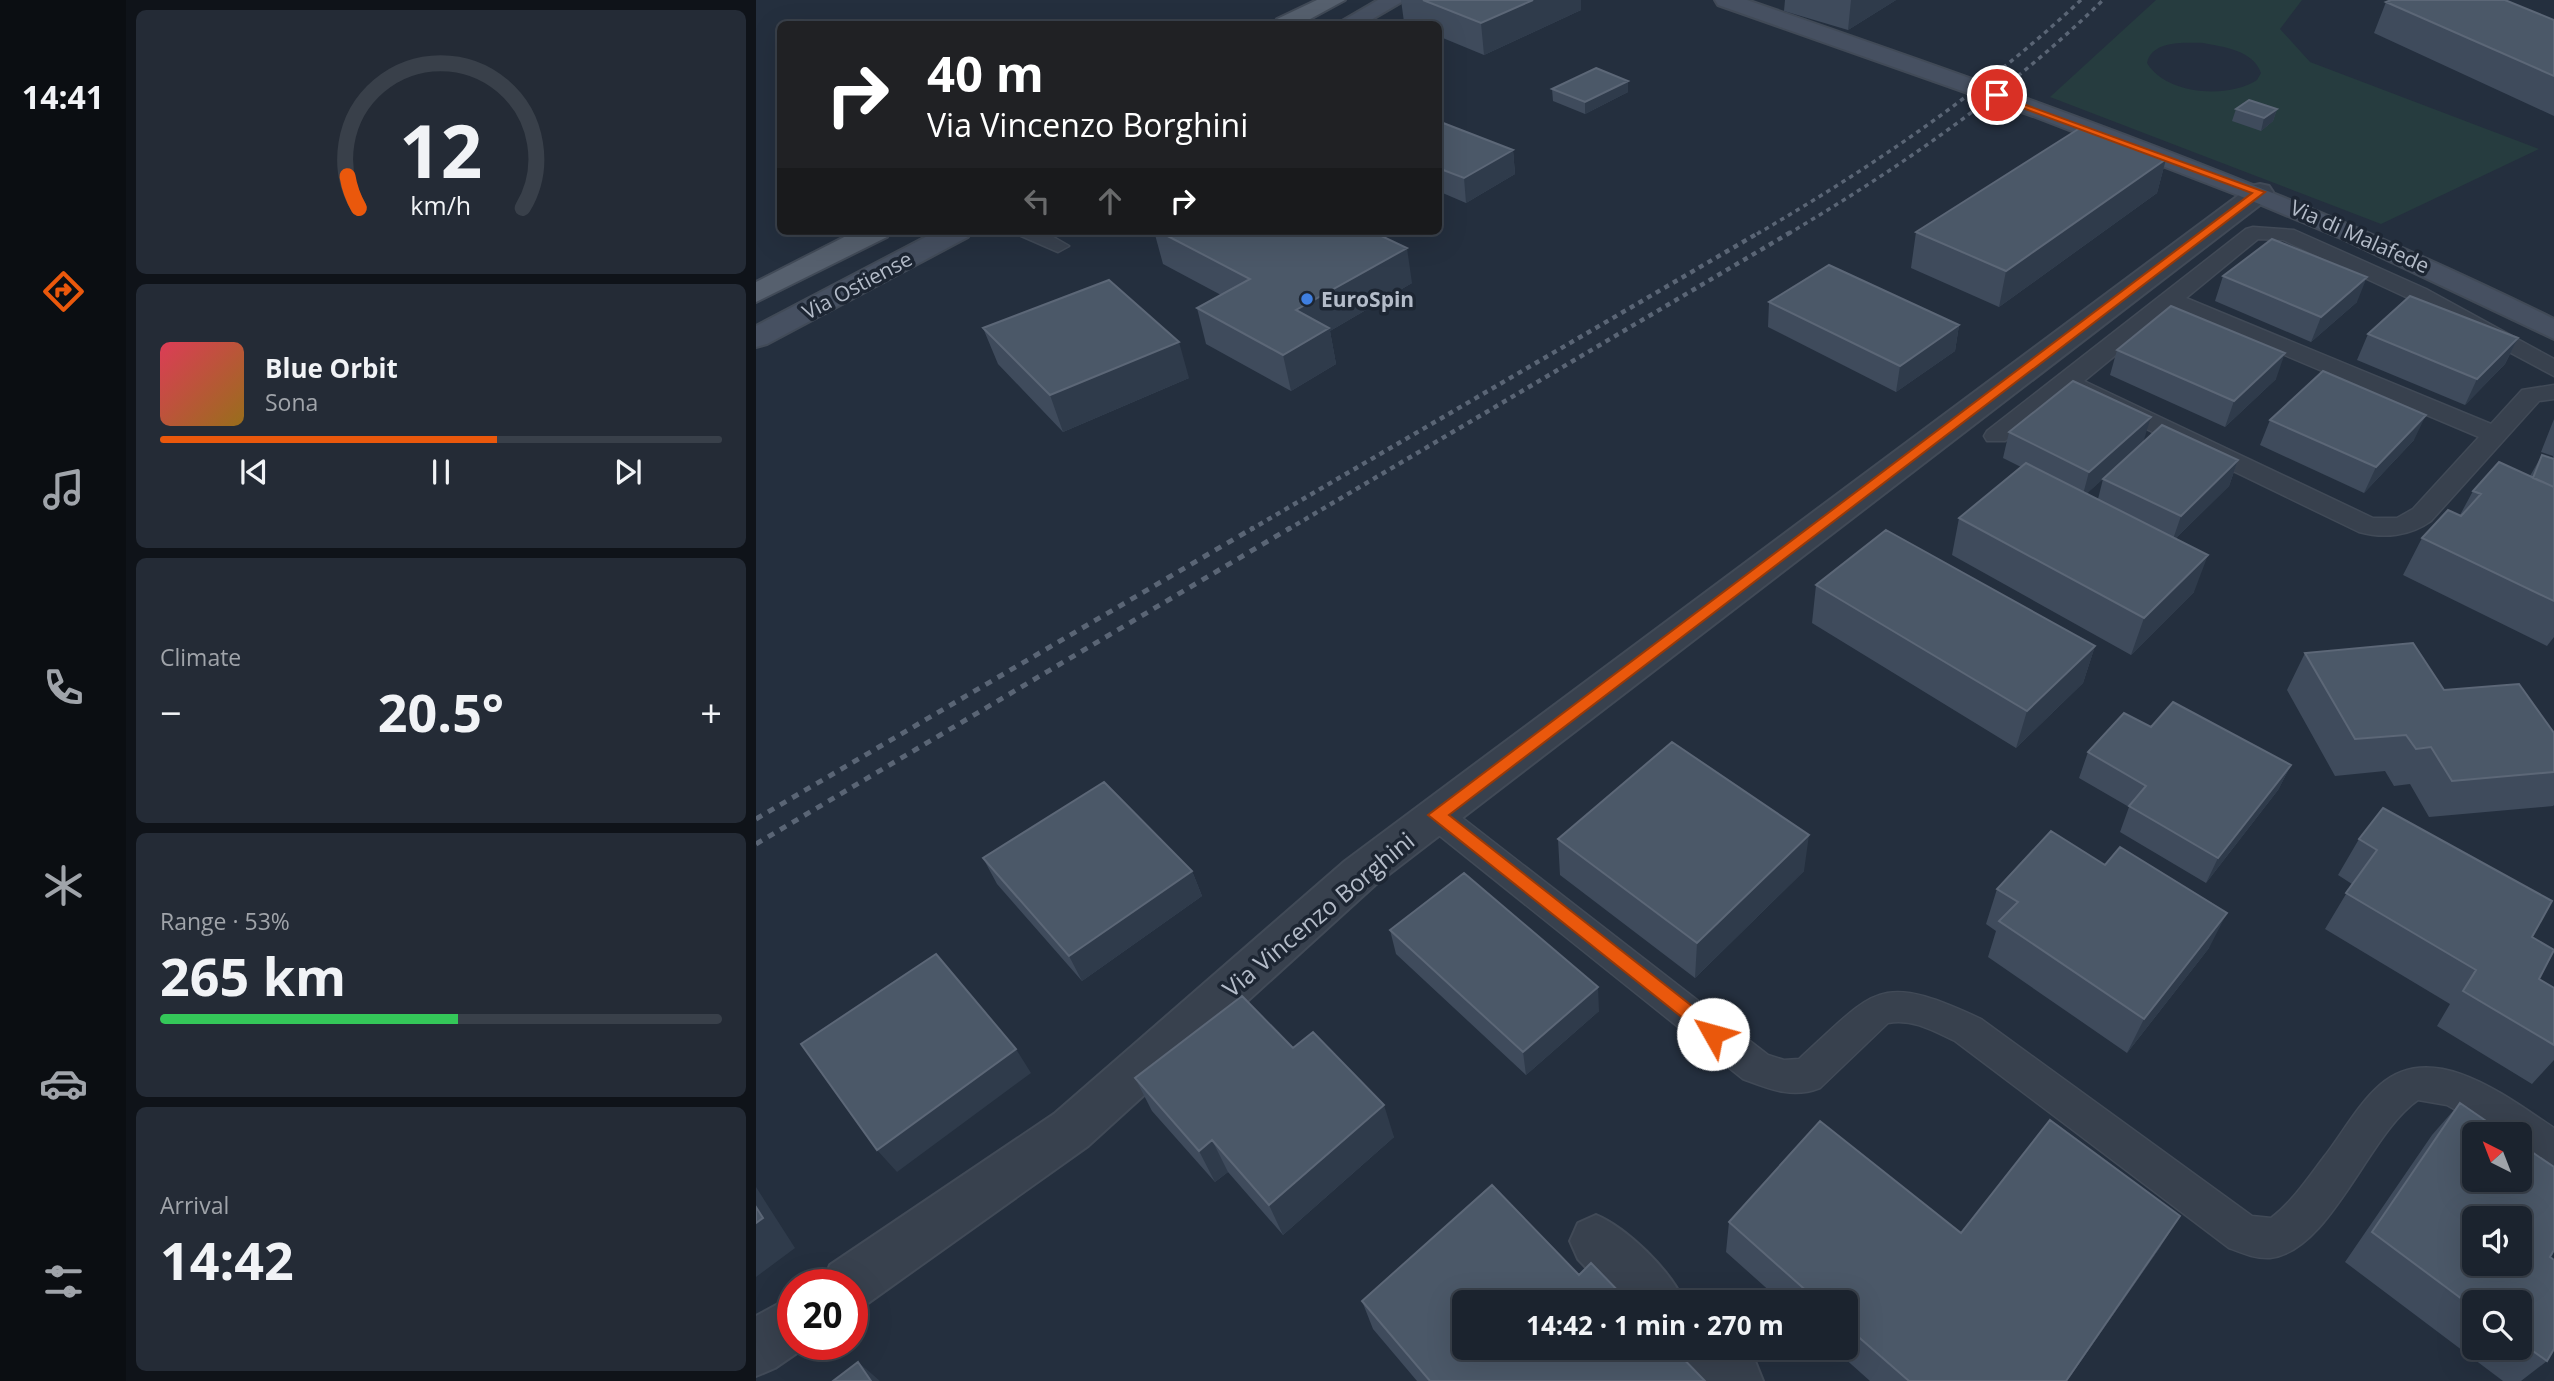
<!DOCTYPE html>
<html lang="en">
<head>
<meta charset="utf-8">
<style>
	body { margin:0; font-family:"Open Sans",sans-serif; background:#242b36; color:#f1f3f6; height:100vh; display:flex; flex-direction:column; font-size:26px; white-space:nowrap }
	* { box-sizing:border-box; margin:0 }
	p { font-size:23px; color:#a0a4aa }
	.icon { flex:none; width:38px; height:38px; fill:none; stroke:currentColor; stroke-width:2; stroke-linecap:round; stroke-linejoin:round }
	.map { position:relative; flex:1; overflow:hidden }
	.side { display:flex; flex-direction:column; gap:10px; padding:10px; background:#0f1319; width:630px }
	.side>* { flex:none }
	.hud { position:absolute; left:21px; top:21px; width:665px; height:214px; border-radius:10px; box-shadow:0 7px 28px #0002,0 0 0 2px #39404a; background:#202124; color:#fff; overflow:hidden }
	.needle { width:46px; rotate:318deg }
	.buttons { position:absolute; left:1706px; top:1122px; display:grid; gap:14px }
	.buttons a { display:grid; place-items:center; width:70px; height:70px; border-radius:10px; background:#1b232e; box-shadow:0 7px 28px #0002,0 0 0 2px #39404a; font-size:35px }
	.speed { position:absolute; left:21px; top:1269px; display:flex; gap:14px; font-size:35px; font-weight:700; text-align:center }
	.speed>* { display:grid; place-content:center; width:91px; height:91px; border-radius:50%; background:#1b232e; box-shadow:0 7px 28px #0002,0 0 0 2px #39404a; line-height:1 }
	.speed .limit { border:10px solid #d22; background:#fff; color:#111 }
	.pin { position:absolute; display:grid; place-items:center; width:60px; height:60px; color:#fff; margin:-30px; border:4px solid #fff; border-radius:50%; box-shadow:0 2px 7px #0007 }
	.me { position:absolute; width:77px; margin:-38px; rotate:308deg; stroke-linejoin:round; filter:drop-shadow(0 0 5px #0008) }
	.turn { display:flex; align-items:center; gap:24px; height:147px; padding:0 35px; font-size:32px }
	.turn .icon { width:91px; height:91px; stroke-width:2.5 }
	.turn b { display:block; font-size:49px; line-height:60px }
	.lanes { display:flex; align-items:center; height:66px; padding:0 35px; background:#0003; justify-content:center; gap:35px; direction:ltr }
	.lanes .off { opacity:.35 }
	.big { font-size:52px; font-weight:700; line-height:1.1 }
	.side .tile { flex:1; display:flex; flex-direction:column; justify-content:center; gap:10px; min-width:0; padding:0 24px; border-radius:10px; background:#242b36 }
	.side .dial { align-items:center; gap:0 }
	.dial svg { height:182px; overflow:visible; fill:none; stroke:#39404a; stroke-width:7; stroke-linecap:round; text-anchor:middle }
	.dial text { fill:#f1f3f6; stroke:none }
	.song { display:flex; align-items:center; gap:21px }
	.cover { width:84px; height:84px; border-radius:10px; background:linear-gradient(135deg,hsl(350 70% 55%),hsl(40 70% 35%)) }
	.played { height:7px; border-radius:4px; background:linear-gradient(90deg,#ea580c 60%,#39404a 60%) }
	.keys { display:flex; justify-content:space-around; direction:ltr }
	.heat { display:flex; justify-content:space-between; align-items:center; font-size:38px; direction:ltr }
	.charge { height:10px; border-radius:5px; background:linear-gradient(90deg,#34c759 53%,#39404a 0) }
	.trip { position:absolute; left:696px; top:1290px; width:406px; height:70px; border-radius:10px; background:#1b232e; box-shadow:0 7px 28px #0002,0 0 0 2px #39404a; font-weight:700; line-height:70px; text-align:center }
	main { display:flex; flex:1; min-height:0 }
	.tab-bar { display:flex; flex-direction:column; width:126px; justify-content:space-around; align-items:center; background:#0b0e12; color:#a0a4aa }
	.tab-bar .icon { width:49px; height:49px }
	.tab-bar .on { color:#ea580c }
	.tab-bar b { font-size:32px; color:#f1f3f6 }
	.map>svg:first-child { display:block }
</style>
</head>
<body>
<main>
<nav class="tab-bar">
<b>14:41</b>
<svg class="icon on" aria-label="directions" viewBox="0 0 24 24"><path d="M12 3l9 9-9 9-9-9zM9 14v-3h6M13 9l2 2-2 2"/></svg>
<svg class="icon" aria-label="music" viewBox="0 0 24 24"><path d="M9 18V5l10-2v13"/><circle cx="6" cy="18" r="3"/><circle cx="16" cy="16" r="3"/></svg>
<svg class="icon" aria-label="phone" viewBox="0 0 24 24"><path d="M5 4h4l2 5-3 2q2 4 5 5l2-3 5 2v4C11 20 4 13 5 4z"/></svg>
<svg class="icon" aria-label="climate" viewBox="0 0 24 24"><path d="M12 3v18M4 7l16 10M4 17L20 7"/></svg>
<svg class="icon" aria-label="car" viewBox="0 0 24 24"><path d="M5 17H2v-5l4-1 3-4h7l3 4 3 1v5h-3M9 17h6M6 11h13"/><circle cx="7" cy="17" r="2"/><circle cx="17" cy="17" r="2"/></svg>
<svg class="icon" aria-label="filters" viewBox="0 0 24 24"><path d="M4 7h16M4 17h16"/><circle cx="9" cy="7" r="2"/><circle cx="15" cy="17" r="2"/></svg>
</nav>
<section class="side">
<div class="tile dial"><svg viewBox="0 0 100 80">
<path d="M14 69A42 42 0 1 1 86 69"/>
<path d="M14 69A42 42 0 0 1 9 55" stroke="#ea580c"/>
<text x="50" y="56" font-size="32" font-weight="700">12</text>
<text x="50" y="72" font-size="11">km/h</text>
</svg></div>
<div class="tile">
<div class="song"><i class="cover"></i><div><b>Blue Orbit</b><p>Sona</p></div></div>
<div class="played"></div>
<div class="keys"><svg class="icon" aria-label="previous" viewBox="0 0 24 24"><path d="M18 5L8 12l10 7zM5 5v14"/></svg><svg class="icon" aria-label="pause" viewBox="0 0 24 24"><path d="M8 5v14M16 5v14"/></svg><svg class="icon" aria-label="next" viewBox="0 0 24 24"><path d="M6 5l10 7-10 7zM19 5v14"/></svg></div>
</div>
<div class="tile"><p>Climate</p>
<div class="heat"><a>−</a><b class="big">20.5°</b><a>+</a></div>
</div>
<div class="tile"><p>Range · 53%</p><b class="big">265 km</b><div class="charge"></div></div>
<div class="tile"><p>Arrival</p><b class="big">14:42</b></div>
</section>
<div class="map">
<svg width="1798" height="1381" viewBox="0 0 1798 1381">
	<rect width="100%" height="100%" fill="#242f3e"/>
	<path fill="#263c3f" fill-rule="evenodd" d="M 1400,0 L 1546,0 L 1524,29 L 1554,62 L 1783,149 L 1625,224 L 1294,97 ZM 1447,43 C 1468,47 1497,50 1505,73 L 1501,80 C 1472,99 1410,95 1391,63 C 1396,40 1429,43 1447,43 Z"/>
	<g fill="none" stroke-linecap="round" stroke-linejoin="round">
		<defs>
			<path id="lane" d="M 1497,227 L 1538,230 L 1670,289 L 1798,359 L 1798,376 L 1654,299 L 1527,240 L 1502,239 L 1430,298 L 1735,424 L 1766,390 L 1798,385 L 1798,399 L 1783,401 L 1675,521 C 1654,536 1628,539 1603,532 L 1314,392 L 1249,441 L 1231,441 L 1228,436 L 1231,431 L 1490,229 ZM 1417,308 L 1723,437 L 1657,509 L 1641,518 L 1617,518 L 1328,381 Z
				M 260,231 L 287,231 L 313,246 L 302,252 L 263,235 Z
				M 680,802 L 691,806 L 1012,1055 L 1028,1060 L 1043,1059 C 1120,989 1122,971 1225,1019 L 1496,1216 L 1515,1218 C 1536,1202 1552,1178 1568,1157 C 1586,1134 1602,1104 1624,1085 C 1677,1038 1751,1097 1798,1128 L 1798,1167 L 1764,1149 L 1764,1134 L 1742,1134 L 1691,1105 L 1662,1100 C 1613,1133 1575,1251 1514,1258 C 1500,1259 1486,1253 1473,1248 L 1199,1041 C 1178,1031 1156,1018 1132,1023 L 1064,1088 C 1036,1099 1014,1089 987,1079 L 669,824 L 664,815 L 669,806 Z"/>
			<path id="street" d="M 1504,184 L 1513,186 L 1517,192 L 1513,198 L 619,885 L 332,1146 L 112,1303 L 96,1309 L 96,1284 L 67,1284 L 74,1265 L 298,1114 L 589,861 L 1495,186 Z
				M 840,1215 C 871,1228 915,1271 928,1302 L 863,1302 L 822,1259 L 814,1241 L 822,1223 Z
				M 37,1296 L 37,1344 L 54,1344 L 19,1368 L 0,1376 L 0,1316 Z
				M 919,1348 L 985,1348 L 999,1361 L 1007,1381 L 940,1381 L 927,1367 Z"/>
			<path id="secondary" d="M 622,0 L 649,0 L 608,24 L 581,24 Z
				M 959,0 L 991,0 C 1265,95 1538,190 1798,319 L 1798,339 L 1587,239 L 1484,196 L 1277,116 L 962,5 Z
				M 181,231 L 216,231 L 212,237 L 11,344 L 0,347 L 0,326 Z"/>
			<path id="primary" d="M 561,0 L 589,0 L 545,24 L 518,24 L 521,19 Z
				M 100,231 L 135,231 L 131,237 L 0,302 L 0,282 Z"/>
		</defs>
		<use href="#lane" stroke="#414a57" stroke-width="3"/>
		<use href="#street" stroke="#414a57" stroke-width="4"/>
		<use href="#secondary" stroke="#414a57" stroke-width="4"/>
		<use href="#primary" stroke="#414a57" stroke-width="4"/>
		<use href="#lane" fill="#38414e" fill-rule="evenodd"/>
		<use href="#street" fill="#38414e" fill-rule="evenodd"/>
		<use href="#secondary" fill="#465061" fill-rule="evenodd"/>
		<use href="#primary" fill="#56606e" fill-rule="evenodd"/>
		<path stroke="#5a6575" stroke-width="3.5" stroke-dasharray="4.5 4.5" stroke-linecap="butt" d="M 1001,234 C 1116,167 1227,92 1325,0
			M 1032,234 C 1145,167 1253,92 1347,0"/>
		<path stroke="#5a6575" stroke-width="4.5" stroke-dasharray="5 5" stroke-linecap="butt" d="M 494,530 L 1004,232
			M 531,530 L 1035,232"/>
		<path stroke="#5a6575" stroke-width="5" stroke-dasharray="7 7" stroke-linecap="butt" d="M 0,819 L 497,528
			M 0,844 L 534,528"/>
	</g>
	<path fill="#3f4b5c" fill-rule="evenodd" d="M 645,0 L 825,0 L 825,10 L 728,55 L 682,36 L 682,24 L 653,24 L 648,22 Z
		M 1029,0 L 1140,0 L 1092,30 L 1028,11 Z
		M 1630,2 L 1798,20 L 1798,116 L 1618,33 Z
		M 796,89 L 872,92 L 829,114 L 797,101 Z
		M 1480,109 L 1521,109 L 1517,121 L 1505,131 L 1476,121 Z
		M 682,121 L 757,150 L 759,174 L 710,203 L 682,191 Z
		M 1410,159 L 1401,193 L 1243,307 L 1155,268 L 1160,232 Z
		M 398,231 L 615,231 L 656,283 L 574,331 L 580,364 L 535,391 L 450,344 L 441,308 L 465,295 L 407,264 Z
		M 1467,276 L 1601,302 L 1555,342 L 1459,301 Z
		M 1013,302 L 1203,325 L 1199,351 L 1140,392 L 1012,327 Z
		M 227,328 L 433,378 L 307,432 L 242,364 Z
		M 1612,334 L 1762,338 L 1749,364 L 1709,405 L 1601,360 Z
		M 1361,350 L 1520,379 L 1469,427 L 1354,375 Z
		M 1798,419 L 1798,637 L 1791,646 L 1647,575 L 1666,538 L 1704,515 L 1717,491 L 1774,476 L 1786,455 L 1797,458 L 1797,456 L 1785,452 Z
		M 1514,420 L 1658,440 L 1608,493 L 1504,445 Z
		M 1253,432 L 1388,442 L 1482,460 L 1473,486 L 1420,538 L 1438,592 L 1375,655 L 1196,555 L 1203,518 L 1265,467 L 1247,458 ZM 1349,477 L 1347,479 L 1342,499 L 1331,493 Z
		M 1060,585 L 1339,646 L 1327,683 L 1260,748 L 1056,623 Z
		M 1549,653 L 1688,690 L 1798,733 L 1798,805 L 1797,806 L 1673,817 L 1654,784 L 1638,786 L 1629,771 L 1579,776 L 1531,690 Z
		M 1395,727 L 1535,765 L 1522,790 L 1450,883 L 1364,832 L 1373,807 L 1323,778 L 1332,752 Z
		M 802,839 L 1048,871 L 939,978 L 804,875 Z
		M 1603,839 L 1776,937 L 1783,979 L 1798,988 L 1798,1060 L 1776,1084 L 1681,1026 L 1694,1004 L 1569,929 L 1596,884 L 1582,875 Z
		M 227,858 L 436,871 L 446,896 L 326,981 L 241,884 Z
		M 1349,865 L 1453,948 L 1371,1053 L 1232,957 L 1240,931 L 1230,924 L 1241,889 Z
		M 634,930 L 843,1011 L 770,1075 L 640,954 Z
		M 537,1048 L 638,1137 L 527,1235 L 472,1172 L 459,1182 L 396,1111 L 379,1078 Z
		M 1704,1103 L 1794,1257 L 1791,1361 L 1765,1381 L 1747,1381 L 1589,1262 L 1676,1135 ZM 1718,1302 L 1764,1302 L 1764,1348 L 1718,1348 Z
		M 973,1222 L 1205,1233 L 1405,1246 L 1311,1381 L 1114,1381 L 1077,1348 L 1090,1348 L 1090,1302 L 1026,1302 L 970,1252 Z
		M 823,1275 L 949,1381 L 661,1381 L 617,1329 L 606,1301 Z"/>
	<path fill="#2f3b4b" d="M 777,0 L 825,0 L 825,10 L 728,55 L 725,23 Z
		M 1095,0 L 1140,0 L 1092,30 Z
		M 872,81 L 872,92 L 829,114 L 829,102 Z
		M 1521,109 L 1517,121 L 1505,131 L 1508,118 Z
		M 757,150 L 759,174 L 710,203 L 708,178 Z
		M 1410,159 L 1401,193 L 1243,307 L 1250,271 Z
		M 651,248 L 656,283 L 574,331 L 580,364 L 535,391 L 527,355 L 540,310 Z
		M 1611,277 L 1601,302 L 1555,342 L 1565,317 Z
		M 1203,325 L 1199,351 L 1140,392 L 1144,366 Z
		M 1762,338 L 1749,364 L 1709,405 L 1721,379 Z
		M 423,342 L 433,378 L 307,432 L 294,395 Z
		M 1529,353 L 1520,379 L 1469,427 L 1478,401 Z
		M 1670,415 L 1658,440 L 1608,493 L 1620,467 Z
		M 1395,417 L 1387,443 L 1326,498 L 1333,472 Z
		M 1482,460 L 1473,486 L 1416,542 L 1425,516 Z
		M 1452,555 L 1438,592 L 1375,655 L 1388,618 Z
		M 1339,646 L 1327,683 L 1260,748 L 1271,711 Z
		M 1535,765 L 1522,790 L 1450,883 L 1462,858 Z
		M 1053,835 L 1048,871 L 939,978 L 941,943 Z
		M 436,871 L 446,896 L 326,981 L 313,956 Z
		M 1471,913 L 1453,948 L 1371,1053 L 1388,1019 Z
		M 842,987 L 843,1011 L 770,1075 L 767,1052 Z
		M 260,1049 L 275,1073 L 141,1172 L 121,1150 Z
		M 628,1105 L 638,1137 L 527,1235 L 513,1205 Z
		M 456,1140 L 472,1172 L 459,1182 L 443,1151 Z
		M 0,1187 L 39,1248 L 0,1277 Z
		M 1424,1216 L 1405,1246 L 1311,1381 L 1310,1381 Z
		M 102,1362 L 124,1381 L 115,1381 Z"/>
	<path fill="#4b5868" stroke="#5c6777" stroke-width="2" fill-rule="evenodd" d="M 667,0 L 777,0 L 725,23 Z
		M 1635,0 L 1749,0 L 1798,20 L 1798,76 L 1630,2 Z
		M 840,68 L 872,81 L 829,102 L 796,89 Z
		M 1493,100 L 1521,109 L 1508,118 L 1480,109 Z
		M 682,121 L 757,150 L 708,178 L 682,168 Z
		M 1324,128 L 1410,159 L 1250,271 L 1160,232 Z
		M 402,231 L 615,231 L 651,248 L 540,310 L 573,328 L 527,355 L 441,308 L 494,279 Z
		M 1516,239 L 1611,277 L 1565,317 L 1467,276 Z
		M 1073,265 L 1203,325 L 1144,366 L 1013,302 Z
		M 353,280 L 423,342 L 294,395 L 227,328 Z
		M 1654,296 L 1762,338 L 1721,379 L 1612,334 Z
		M 1415,306 L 1529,353 L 1478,401 L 1361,350 Z
		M 1567,371 L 1670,415 L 1620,467 L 1514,420 Z
		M 1317,381 L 1395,417 L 1333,472 L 1253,432 Z
		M 1406,425 L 1482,460 L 1425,516 L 1347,479 Z
		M 1786,455 L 1798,459 L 1798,487 L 1777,478 Z
		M 1743,462 L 1798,487 L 1798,601 L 1666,538 L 1692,510 L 1705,516 L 1725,494 L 1717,491 Z
		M 1270,463 L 1452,555 L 1388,618 L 1203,518 Z
		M 1130,530 L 1339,646 L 1271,711 L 1060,585 Z
		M 1657,643 L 1688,690 L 1763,684 L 1798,733 L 1798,772 L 1696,781 L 1675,747 L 1660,749 L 1650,735 L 1599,739 L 1549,653 Z
		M 1417,702 L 1535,765 L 1462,858 L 1373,806 L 1390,786 L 1332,752 L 1368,713 L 1395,727 Z
		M 916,742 L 1053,835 L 941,943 L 802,839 Z
		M 348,782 L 436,871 L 313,956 L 227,858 Z
		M 1627,808 L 1796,901 L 1776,937 L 1798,950 L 1783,979 L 1798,988 L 1798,1045 L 1707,991 L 1720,970 L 1590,893 L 1621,850 L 1603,839 Z
		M 1295,831 L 1349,865 L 1364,847 L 1471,913 L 1388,1019 L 1243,921 L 1262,902 L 1241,889 Z
		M 708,873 L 842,987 L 767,1052 L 634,930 Z
		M 180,954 L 260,1049 L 121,1150 L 45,1044 Z
		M 486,996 L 537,1048 L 557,1032 L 628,1105 L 513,1205 L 456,1140 L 443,1151 L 379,1078 Z
		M 1704,1103 L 1749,1134 L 1718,1134 L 1718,1180 L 1764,1180 L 1764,1144 L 1798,1167 L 1798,1250 L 1794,1257 L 1798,1260 L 1798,1349 L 1791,1361 L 1764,1342 L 1764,1302 L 1718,1302 L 1718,1308 L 1616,1232 ZM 1718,1218 L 1764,1218 L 1764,1264 L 1718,1264 Z
		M 1294,1120 L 1424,1216 L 1310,1381 L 1153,1381 L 1090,1326 L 1090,1302 L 1063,1302 L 973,1222 L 1064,1121 L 1205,1233 Z
		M 736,1185 L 823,1275 L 835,1263 L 873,1302 L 709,1302 L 709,1348 L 917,1348 L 949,1381 L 674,1381 L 606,1301 Z
		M 0,1207 L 7,1218 L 0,1223 Z
		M 102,1362 L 115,1381 L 77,1381 Z"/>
	<path fill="#ea580c" stroke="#983908" stroke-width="2" d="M 1237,93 L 1509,192 L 693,815 L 964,1028 L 967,1034 L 964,1040 L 957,1042 L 672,815 L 1496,193 L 1237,97 Z"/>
	<circle fill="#3f7fe0" stroke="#1d2633" stroke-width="2.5" cx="551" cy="299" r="7"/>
	<g text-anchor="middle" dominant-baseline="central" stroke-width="7" stroke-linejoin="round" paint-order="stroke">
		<g font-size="21" fill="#b4bcc9" stroke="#1d2633">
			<text transform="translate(1604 236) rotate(24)">Via di Malafede</text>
			<text transform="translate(101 285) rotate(-28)">Via Ostiense</text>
		</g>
		<g font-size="21" font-weight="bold" fill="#b4bcc9" stroke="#1d2633" text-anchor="start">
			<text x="565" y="299">EuroSpin</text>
		</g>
		<g font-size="24" fill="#b4bcc9" stroke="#1d2633">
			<text transform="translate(562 914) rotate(-40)">Via Vincenzo Borghini</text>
		</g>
	</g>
</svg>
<div class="buttons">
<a><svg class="needle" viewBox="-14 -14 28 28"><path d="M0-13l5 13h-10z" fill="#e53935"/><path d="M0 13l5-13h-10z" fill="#a0a4aa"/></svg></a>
<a><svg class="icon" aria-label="sound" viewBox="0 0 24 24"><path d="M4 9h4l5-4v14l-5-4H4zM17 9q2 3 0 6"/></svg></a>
<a><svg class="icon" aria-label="search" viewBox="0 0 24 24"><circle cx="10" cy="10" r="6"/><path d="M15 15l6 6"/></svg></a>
</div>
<div class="speed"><div class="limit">20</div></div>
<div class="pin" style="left:1241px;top:95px;background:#d93025"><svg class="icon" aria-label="arrive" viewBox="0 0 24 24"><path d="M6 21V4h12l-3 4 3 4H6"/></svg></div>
<svg class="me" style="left:957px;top:1034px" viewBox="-20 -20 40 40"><circle r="19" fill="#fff"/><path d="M0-13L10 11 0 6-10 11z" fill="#ea580c"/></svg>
<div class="trip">14:42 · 1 min · 270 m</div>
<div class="hud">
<div class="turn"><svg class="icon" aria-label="right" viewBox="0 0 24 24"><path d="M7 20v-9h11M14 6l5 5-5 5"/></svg><div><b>40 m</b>Via Vincenzo Borghini</div></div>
<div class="lanes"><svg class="icon off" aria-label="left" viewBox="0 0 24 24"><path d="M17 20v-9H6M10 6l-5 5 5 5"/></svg><svg class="icon off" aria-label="ahead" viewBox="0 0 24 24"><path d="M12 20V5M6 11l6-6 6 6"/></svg><svg class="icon" aria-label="right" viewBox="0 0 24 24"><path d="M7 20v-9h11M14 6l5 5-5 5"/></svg></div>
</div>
</div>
</main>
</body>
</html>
